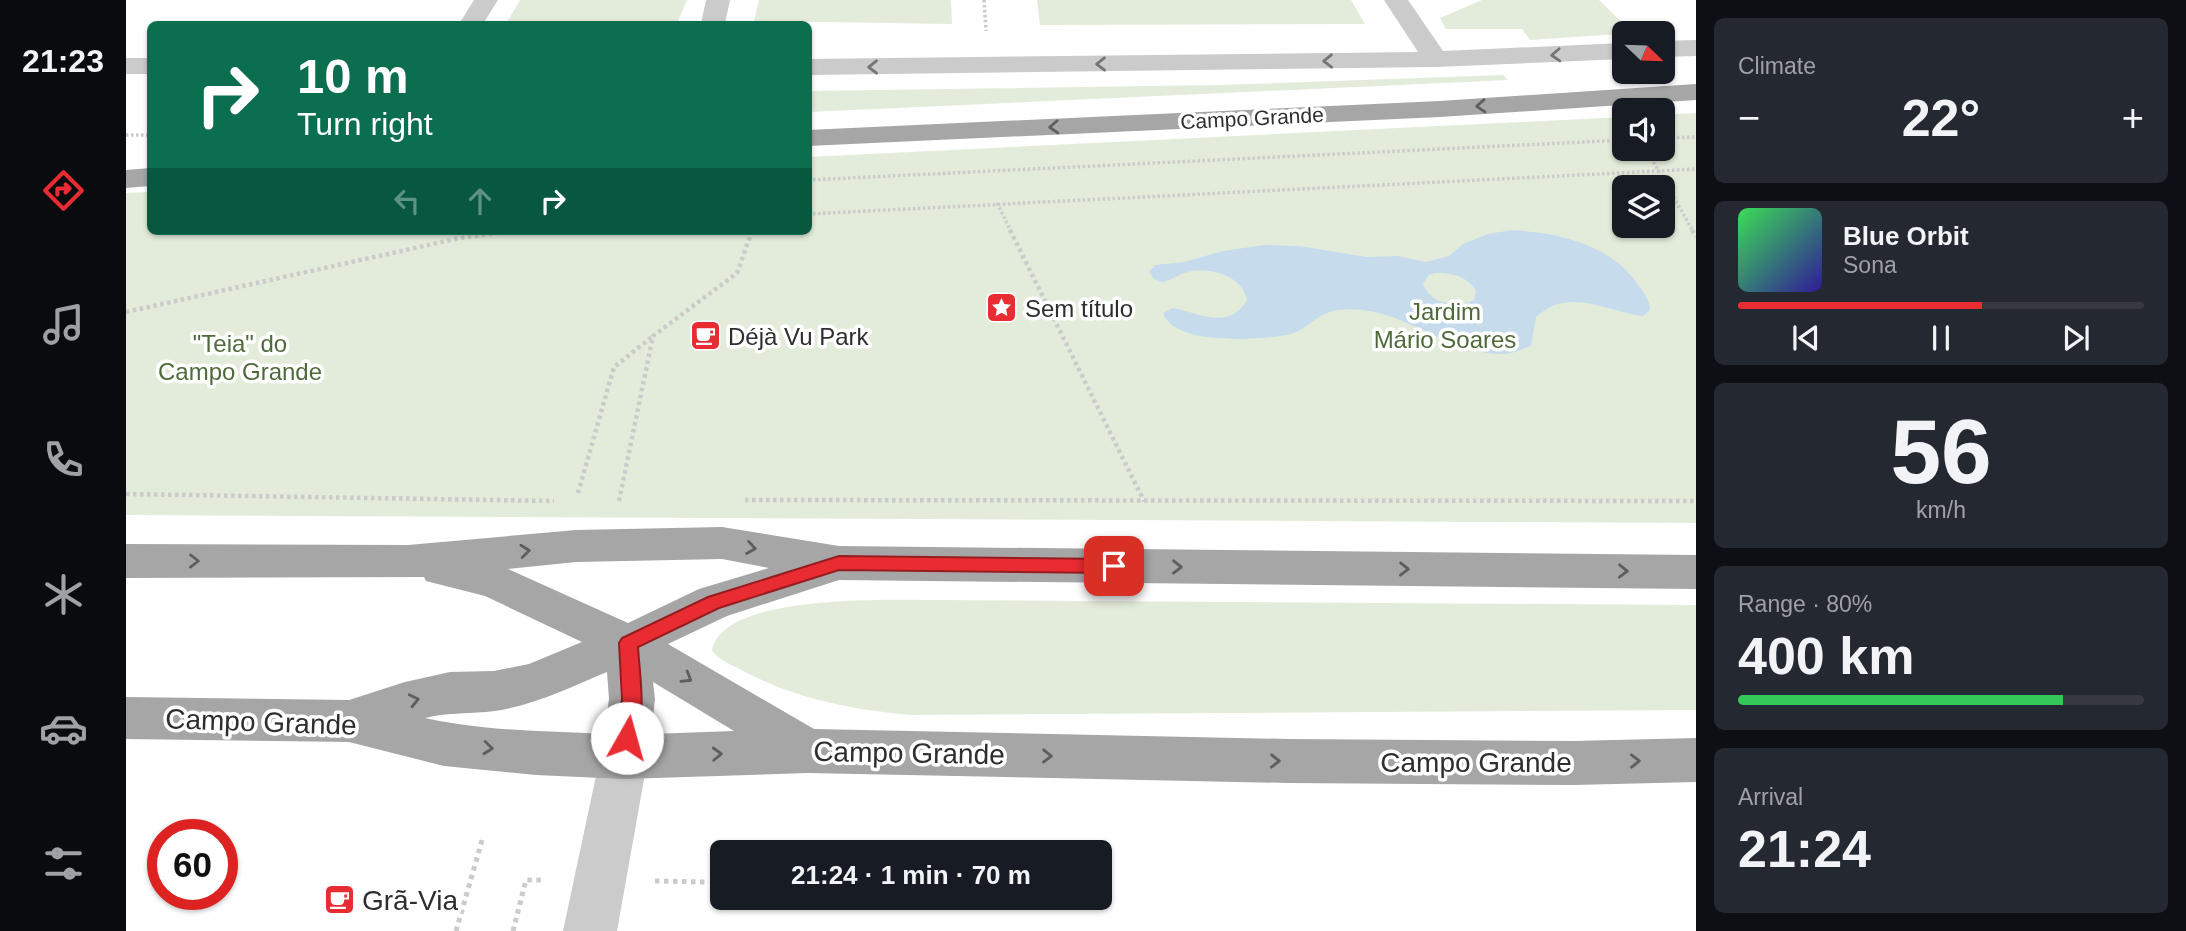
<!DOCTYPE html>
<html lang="en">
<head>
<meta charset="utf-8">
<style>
	body { margin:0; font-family:Helvetica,sans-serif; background:#242831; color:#f1f3f6; height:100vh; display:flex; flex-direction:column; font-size:26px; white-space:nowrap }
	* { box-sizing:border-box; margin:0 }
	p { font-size:23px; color:#9ea1a6 }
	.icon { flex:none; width:38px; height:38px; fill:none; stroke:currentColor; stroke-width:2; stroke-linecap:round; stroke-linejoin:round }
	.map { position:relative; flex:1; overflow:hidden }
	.sheet { display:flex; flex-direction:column; gap:18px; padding:18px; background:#0d0f14; width:490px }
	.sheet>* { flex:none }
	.hud { position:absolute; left:21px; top:21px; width:665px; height:214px; border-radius:10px; box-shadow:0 2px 5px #0004; background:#0b6e4f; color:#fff; overflow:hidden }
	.needle { width:46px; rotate:113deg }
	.fabs { position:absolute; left:1486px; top:21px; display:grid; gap:14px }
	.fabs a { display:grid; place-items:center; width:63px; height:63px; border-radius:10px; background:#171b24; box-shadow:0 2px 5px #0004; font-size:35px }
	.speed { position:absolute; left:21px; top:819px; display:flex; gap:14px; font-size:35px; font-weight:700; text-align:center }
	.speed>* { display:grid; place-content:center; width:91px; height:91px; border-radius:50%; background:#171b24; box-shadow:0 2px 5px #0004; line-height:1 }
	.speed .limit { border:10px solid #d22; background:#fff; color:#111 }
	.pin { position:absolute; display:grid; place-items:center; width:60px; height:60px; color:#fff; margin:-30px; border-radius:14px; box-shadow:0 4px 10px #0006 }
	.me { position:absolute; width:77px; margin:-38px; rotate:7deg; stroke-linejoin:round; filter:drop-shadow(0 0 5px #0008) }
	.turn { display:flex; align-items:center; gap:24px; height:147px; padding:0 35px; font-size:32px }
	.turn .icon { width:91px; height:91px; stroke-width:2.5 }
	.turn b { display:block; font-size:49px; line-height:60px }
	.lanes { display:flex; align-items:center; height:66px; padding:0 35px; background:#0003; justify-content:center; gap:35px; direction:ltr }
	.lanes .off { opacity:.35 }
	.big { font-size:52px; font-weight:600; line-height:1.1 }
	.sheet .card { flex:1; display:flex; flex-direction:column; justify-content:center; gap:10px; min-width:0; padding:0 24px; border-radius:10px; background:#242831 }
	.sheet .dial { align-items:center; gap:0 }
	.dial b { font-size:91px; line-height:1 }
	.song { display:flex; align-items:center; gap:21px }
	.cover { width:84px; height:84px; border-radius:10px; background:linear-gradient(135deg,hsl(130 70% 55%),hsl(250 70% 35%)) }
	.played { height:7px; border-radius:4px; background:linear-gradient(90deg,#e92b32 60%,#363941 60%) }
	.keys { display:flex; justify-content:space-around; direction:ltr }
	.heat { display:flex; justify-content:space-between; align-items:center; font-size:38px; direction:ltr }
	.charge { height:10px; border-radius:5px; background:linear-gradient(90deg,#34c759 80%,#363941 0) }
	.trip { position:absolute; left:584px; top:840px; width:402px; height:70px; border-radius:10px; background:#171b24; box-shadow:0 2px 5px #0004; font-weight:600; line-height:70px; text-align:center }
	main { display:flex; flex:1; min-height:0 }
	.menu { display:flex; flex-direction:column; width:126px; justify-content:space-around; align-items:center; background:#090b0e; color:#9ea1a6 }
	.menu .icon { width:49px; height:49px }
	.menu .active { color:#e92b32 }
	.menu b { font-size:32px; color:#f1f3f6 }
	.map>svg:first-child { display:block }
</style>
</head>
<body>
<main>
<nav class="menu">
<b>21:23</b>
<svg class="icon active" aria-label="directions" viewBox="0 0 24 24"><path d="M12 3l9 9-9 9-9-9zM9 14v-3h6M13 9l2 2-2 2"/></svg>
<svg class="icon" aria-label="music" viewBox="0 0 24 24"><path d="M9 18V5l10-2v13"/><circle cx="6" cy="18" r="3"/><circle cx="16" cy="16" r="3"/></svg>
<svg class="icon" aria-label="phone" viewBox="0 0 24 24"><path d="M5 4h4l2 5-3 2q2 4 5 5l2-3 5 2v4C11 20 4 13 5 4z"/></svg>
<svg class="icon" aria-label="climate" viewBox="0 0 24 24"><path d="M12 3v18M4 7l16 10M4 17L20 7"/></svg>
<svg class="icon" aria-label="car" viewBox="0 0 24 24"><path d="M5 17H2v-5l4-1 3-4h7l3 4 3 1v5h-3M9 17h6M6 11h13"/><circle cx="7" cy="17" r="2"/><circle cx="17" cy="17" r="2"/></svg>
<svg class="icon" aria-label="filters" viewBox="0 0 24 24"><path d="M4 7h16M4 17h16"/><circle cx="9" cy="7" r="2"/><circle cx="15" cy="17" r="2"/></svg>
</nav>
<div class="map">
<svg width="1570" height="931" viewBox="0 0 1570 931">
	<rect width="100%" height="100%" fill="#fff"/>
	<path fill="#e3ecdb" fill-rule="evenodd" d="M 394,0 L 561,0 L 551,24 L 380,24 Z
		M 633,0 L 825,0 L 826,24 L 628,21 Z
		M 911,0 L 1225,0 L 1239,24 L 914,25 Z
		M 1356,0 L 1473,0 L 1507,33 L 1404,40 L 1396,29 L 1320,29 L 1314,18 Z
		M 1377,75 L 1382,80 L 683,112 L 683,91 L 1093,85 Z
		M 1570,113 L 1570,523 L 0,515 L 0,193 L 24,192 L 24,231 L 682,231 L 683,157 L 1498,117 L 1498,149 L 1536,149 L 1537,115 ZM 1498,187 L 1536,187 L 1536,226 L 1498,226 Z
		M 811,600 L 1570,605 L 1570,710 L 787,715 C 727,710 671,699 617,671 C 606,665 592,660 586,650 C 597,593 766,600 811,600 Z"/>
	<path fill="#c6dcec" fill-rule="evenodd" d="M 1386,230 C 1434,233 1485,244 1513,286 C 1519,294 1524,301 1524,310 L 1517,316 C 1481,312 1443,286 1410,317 L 1405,346 C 1396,349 1384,355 1375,354 C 1317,353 1272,302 1212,310 C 1190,313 1181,331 1161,335 C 1133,340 1048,346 1037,313 L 1047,308 C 1073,313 1103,331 1121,300 C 1116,275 1084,267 1062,272 C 1052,274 1045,281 1036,282 L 1028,279 L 1023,272 L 1029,265 L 1058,262 L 1097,251 L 1138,245 L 1173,246 L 1241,257 L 1272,256 L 1300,262 L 1323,256 L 1337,244 L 1362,234 ZM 1310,273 C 1326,273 1340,276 1350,290 L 1348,300 C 1330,308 1304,304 1297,284 L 1303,275 Z"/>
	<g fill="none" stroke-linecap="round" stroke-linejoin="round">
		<path stroke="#cbcbcb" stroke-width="3.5" stroke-dasharray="2.5 2.5" stroke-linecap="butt" d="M 858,0 L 860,31
			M 0,135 L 24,135
			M 1536,138 L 1570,137
			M 1520,149 L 1567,231
			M 682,180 L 1498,140
			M 871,203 L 885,231
			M 682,214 L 1570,169
			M 383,231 L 386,231"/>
		<path stroke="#cbcbcb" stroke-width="4.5" stroke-dasharray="3.5 3.5" stroke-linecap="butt" d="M 884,230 L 1018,501
			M 1566,230 L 1570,237
			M 0,312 L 334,238 L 386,231
			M 452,493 L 488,367 L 526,337
			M 0,494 L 428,501
			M 619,500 L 1570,501
			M 493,501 L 527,336 L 611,273 L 626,231"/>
		<path stroke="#cbcbcb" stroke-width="5" stroke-dasharray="4.5 4.5" stroke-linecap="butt" d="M 529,881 L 580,882
			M 330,931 L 357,837
			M 387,931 L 400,880 L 419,880"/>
		<path fill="#cbcbcb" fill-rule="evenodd" d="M 348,0 L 372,0 L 357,24 L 333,24 Z
			M 580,0 L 604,0 L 599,24 L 575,24 Z
			M 1258,0 L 1282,0 L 1317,51 L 1498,43 L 1498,59 L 1310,67 L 682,75 L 682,59 L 1292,52 Z
			M 1570,40 L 1570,56 L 1536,57 L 1536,41 Z
			M 0,58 L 24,58 L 24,74 L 0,74 Z
			M 498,735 L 515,741 L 522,757 L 491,931 L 437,931 L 474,757 L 481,741 Z"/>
		<path fill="#a6a6a6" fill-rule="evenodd" d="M 1570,84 L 1570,100 L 1314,117 L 682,146 L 682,130 L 1314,101 Z
			M 24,168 L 24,186 L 0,188 L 0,170 Z
			M 596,527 L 713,546 L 1570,555 L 1570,589 L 713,580 L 601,616 L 542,644 L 688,729 L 1163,739 L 1447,741 L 1570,738 L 1570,782 L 1447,785 L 1163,783 L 682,773 L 498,779 L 410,775 L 318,766 L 223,742 L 0,739 L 0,697 L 223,700 L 279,682 L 324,672 L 368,671 L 403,664 L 456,642 L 359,596 L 300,581 L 298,577 L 0,578 L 0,544 L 282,545 L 450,530 ZM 596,559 L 643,568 L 573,589 L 502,623 L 382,569 L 450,562 ZM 481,672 L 483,699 L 478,734 C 419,731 357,731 299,718 C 323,712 345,714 369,711 C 409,705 445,687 481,672 ZM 527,682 L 608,731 L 525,734 L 529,699 Z"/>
	</g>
	<defs><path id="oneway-chevron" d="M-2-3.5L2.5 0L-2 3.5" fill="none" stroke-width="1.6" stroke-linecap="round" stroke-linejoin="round" transform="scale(1.75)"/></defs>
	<g stroke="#757575">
		<use href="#oneway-chevron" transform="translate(1430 55) rotate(177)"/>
		<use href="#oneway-chevron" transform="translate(1202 61) rotate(179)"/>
		<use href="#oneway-chevron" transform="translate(975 64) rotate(179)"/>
		<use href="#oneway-chevron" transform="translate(747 67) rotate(179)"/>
	</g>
	<g stroke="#5e5e5e">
		<use href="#oneway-chevron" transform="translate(1355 106) rotate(176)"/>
		<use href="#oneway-chevron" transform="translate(928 127) rotate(177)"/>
		<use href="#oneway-chevron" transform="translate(625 548) rotate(10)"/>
		<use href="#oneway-chevron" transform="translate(399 551) rotate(-6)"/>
		<use href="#oneway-chevron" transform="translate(68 561)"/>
		<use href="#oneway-chevron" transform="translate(1051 567) rotate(1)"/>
		<use href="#oneway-chevron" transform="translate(1278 569) rotate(1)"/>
		<use href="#oneway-chevron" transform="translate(1497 571) rotate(1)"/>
		<use href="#oneway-chevron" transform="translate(561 678) rotate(31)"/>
		<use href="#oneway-chevron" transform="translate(288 700) rotate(-13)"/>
		<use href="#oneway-chevron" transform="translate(362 748) rotate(6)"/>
		<use href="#oneway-chevron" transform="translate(591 754) rotate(-2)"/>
		<use href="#oneway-chevron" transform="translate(921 756) rotate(1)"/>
		<use href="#oneway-chevron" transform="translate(1149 761) rotate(1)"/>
		<use href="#oneway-chevron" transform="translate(1509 761) rotate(-1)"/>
	</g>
	<path fill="#e92b32" stroke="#971c20" stroke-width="2" d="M 713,556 L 988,559 L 994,561 L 997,566 L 994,571 L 988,573 L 713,570 L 593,608 L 512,647 C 514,678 521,716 508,744 L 501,747 L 494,744 L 491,738 L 496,699 L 493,643 L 496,638 L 582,597 Z"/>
	<defs>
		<symbol id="sight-square" viewBox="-11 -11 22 22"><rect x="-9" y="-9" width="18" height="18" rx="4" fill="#e92b32" stroke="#fff"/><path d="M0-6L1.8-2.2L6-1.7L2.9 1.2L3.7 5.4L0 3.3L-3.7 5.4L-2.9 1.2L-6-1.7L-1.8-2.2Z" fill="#fff"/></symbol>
		<symbol id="cafe-square" viewBox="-11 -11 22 22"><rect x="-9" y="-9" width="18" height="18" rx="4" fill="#e92b32" stroke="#fff"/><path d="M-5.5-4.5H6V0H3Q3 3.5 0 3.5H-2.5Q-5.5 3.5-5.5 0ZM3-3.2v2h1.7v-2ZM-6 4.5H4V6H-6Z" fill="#fff"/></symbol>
	</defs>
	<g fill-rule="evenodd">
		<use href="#sight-square" x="858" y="290" width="35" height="35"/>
		<use href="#cafe-square" x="562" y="318" width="35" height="35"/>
		<use href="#cafe-square" x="196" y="882" width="35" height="35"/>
	</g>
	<g text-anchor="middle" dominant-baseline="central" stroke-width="7" stroke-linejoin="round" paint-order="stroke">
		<g font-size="21" fill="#2e2e2e" stroke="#fff">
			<text transform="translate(1126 118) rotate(-3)">Campo Grande</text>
		</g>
		<g font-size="24" fill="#2e2e2e" stroke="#fff" text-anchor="start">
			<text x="899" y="308">Sem título</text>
			<text x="602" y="336">Déjà Vu Park</text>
		</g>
		<g font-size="24" fill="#4f6a3a" stroke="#fff">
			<text x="1319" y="311">Jardim<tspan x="1319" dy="28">Mário Soares</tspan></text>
			<text x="114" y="343">"Teia" do<tspan x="114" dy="28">Campo Grande</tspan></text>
		</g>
		<g font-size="28" fill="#2e2e2e" stroke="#fff">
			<text transform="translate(135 722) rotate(2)">Campo Grande</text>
			<text transform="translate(783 753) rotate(1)">Campo Grande</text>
			<text x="1350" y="762">Campo Grande</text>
		</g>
		<g font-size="28" fill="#2e2e2e" stroke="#fff" text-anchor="start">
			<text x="236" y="900">Grã-Via</text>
		</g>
	</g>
</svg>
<div class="fabs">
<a><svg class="needle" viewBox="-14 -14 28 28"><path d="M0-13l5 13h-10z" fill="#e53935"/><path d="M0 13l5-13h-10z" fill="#9ea1a6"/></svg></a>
<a><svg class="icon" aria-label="sound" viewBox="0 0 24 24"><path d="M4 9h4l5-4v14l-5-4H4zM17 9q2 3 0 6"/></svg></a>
<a><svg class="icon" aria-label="layers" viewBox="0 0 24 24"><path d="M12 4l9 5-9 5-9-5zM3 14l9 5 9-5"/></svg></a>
</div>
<div class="speed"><div class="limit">60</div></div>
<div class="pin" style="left:988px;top:566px;background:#d93025"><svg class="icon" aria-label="arrive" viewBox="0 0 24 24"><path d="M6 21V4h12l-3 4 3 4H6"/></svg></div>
<svg class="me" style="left:501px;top:738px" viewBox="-20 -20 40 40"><circle r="19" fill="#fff"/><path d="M0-13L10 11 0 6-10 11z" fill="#e92b32"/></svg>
<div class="trip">21:24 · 1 min · 70 m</div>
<div class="hud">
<div class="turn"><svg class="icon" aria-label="right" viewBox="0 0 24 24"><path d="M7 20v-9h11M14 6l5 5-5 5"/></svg><div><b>10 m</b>Turn right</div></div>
<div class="lanes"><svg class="icon off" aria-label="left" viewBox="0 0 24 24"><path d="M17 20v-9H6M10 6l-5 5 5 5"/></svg><svg class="icon off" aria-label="ahead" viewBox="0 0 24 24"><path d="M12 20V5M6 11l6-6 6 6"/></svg><svg class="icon" aria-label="right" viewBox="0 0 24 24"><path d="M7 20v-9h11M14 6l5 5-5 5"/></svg></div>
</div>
</div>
<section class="sheet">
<div class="card"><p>Climate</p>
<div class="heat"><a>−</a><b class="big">22°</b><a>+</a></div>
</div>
<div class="card">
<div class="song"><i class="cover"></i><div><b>Blue Orbit</b><p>Sona</p></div></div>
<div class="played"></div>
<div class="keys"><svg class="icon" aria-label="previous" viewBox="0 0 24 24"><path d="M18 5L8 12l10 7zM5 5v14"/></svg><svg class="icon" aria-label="pause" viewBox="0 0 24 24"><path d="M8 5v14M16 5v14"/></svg><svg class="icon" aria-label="next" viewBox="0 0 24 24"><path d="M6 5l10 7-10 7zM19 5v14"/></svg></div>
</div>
<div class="card dial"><b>56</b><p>km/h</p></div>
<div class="card"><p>Range · 80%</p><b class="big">400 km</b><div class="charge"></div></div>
<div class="card"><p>Arrival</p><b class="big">21:24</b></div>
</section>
</main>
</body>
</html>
